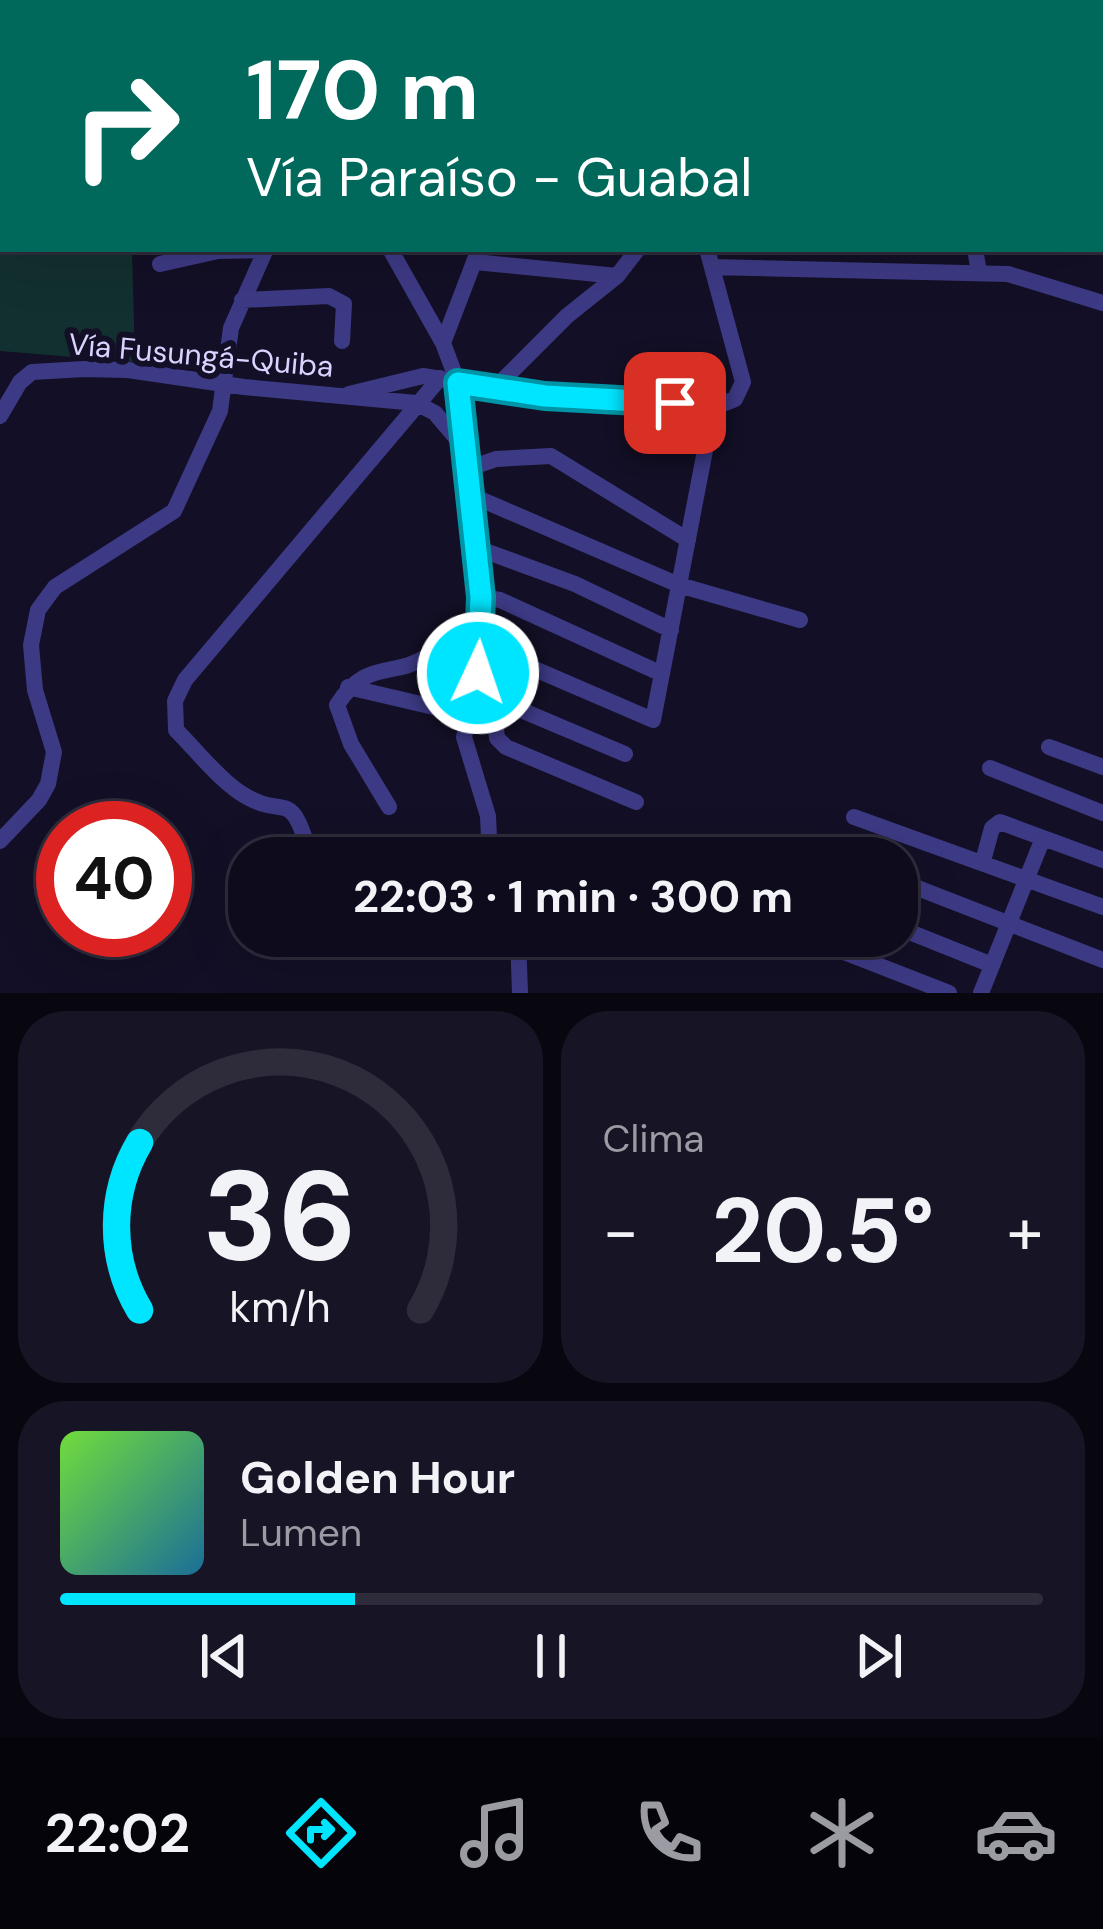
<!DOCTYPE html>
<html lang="es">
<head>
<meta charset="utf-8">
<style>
	body { margin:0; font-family:"DM Sans",sans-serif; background:#171425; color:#f1f3f6; height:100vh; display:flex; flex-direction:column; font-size:45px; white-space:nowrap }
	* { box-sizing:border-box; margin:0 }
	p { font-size:39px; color:#9b9ba3 }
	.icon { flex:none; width:66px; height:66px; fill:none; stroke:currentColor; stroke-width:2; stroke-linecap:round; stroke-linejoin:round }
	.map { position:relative; height:993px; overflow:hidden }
	.side { display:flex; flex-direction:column; gap:18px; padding:18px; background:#08060f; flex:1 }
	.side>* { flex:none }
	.hud { position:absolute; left:0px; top:0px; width:1104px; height:252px; box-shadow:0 12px 48px #0002,0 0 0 3px #2e2b3b; background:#00695c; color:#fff; overflow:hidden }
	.speed { position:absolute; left:36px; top:801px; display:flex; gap:24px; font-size:60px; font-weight:700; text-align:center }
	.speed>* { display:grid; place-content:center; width:156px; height:156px; border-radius:50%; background:#0e0b1c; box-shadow:0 12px 48px #0002,0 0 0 3px #2e2b3b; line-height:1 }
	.speed .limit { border:18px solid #d22; background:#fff; color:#111 }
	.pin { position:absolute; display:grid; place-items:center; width:102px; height:102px; color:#fff; margin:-51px; border-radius:24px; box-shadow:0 6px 18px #0006 }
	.me { position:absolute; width:132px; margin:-66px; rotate:3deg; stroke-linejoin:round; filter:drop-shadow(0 0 9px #0008) }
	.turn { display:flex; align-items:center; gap:42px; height:252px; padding:0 48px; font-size:54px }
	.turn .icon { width:156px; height:156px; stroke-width:2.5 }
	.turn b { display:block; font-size:84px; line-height:102px }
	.big { font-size:90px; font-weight:700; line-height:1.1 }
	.side .tile { flex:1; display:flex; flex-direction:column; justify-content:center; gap:18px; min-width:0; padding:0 42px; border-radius:48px; background:#171425 }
	.side .dial { align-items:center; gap:0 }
	.dial svg { height:312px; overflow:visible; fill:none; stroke:#2e2b3b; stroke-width:7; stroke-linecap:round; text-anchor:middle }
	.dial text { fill:#f1f3f6; stroke:none }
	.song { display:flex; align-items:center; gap:36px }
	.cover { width:144px; height:144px; border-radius:18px; background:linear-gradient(135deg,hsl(100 70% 55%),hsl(200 70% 35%)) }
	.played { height:12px; border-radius:6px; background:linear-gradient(90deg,#00e5ff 30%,#2e2b3b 30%) }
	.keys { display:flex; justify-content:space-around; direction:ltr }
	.heat { display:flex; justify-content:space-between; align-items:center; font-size:66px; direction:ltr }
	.side .tiles { flex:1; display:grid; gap:18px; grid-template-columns:1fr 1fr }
	.tile:last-child { grid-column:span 2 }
	.trip { position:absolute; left:228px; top:837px; width:690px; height:120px; border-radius:48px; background:#0e0b1c; box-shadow:0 12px 48px #0002,0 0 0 3px #2e2b3b; font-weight:700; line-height:120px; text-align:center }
	.tab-bar { display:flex; height:192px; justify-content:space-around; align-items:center; background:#06040b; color:#9b9ba3 }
	.tab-bar .icon { width:84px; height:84px }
	.tab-bar .selected { color:#00e5ff }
	.tab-bar b { font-size:54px; color:#f1f3f6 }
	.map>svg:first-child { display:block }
</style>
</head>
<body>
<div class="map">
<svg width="1103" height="993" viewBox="0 0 1103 993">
	<rect width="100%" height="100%" fill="#130f26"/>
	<path fill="#12302f" d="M 0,0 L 225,0 L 3,3 L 3,249 L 132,249 L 135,362 L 0,351 Z"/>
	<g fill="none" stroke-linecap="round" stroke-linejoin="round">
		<path stroke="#3d3a85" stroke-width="16" d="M 652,0 L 652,3
			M 702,0 L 703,3
			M 754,0 L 755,3
			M 810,0 L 810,3
			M 869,0 L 869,3
			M 976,0 L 977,3
			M 347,3 L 348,0
			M 427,3 L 428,0
			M 564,3 L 565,0
			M 852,3 L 856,0
			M 1004,3 L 1006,0
			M 1069,3 L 1077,0
			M 1101,91 L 1103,90
			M 390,249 L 443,343 L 458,383 L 481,597 L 478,673 L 464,737 L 488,816 L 490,858
			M 975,249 L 979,272
			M 475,262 L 617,276
			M 160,264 L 218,251 L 265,250
			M 712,267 L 1008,274 L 1103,303
			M 242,300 L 329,296 L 344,304 L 342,341
			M 443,343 L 479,249
			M 495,388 L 567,316 L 617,276 L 638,249
			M 349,394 L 423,376 L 545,396 L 725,403 L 735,399 L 743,382 L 707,249
			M 0,416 L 20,382 L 32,372 L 84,369 L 128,370 L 244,387 L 416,403 L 435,413 L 468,452
			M 470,468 L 496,459 L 551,456 L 688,540
			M 473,496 L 679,585 L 800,620
			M 477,548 L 575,584 L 671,630
			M 481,597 L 500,600 L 662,674
			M 479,645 L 653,720 L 714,404
			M 348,687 L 468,715
			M 488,696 L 625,754
			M 492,697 L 497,738 L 506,747 L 636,802
			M 1049,747 L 1103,767
			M 990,768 L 1103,813
			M 389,807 L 351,744 L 337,705 C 366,659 392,678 426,657 C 445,644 459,628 480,618
			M 854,817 L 1103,907
			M 0,841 L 39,800 L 48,784 L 54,752 L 35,690 L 31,645 L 38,610 L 55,587 L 174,511 L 220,411 L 231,328 L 266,249
			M 827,852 L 841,858
			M 713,855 L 720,858
			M 311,858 C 289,781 287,824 239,792 C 216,776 196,750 176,730 L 175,701 L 185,680 L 440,378
			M 983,861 L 992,828 L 1000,822 L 1103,860
			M 897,880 L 1103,960
			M 897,927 L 992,965
			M 518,936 L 520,993
			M 803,936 L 949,993
			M 981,993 L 1043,838"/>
	</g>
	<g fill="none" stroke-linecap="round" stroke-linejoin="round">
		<defs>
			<path id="route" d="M 478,673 L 481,597 L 458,383 L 545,396 L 675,403"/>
		</defs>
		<use href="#route" stroke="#0095a6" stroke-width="30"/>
		<use href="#route" stroke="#00e5ff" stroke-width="21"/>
	</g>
	<g text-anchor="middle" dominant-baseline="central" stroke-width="12" stroke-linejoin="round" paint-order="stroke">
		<g font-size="30" fill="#d9d4ff" stroke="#130f26">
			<text transform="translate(201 355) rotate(5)">Vía Fusungá-Quiba</text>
		</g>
	</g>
</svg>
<div class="speed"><div class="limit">40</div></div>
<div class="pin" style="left:675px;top:403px;background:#d93025"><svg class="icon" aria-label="arrive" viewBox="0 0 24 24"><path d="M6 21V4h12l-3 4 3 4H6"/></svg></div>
<svg class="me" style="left:478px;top:673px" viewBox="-20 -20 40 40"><circle r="17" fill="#00e5ff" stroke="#fff" stroke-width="3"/><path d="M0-11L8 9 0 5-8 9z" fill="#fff"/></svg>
<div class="trip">22:03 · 1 min · 300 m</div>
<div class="hud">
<div class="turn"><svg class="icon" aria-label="right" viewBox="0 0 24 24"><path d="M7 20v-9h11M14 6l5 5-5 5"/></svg><div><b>170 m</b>Vía Paraíso - Guabal</div></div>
</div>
</div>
<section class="side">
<div class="tiles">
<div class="tile dial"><svg viewBox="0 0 100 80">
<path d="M14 69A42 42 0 1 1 86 69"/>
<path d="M14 69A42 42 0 0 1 14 26" stroke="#00e5ff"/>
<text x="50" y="56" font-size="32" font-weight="700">36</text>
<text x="50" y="72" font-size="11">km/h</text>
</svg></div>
<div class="tile"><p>Clima</p>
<div class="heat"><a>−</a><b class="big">20.5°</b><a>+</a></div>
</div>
<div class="tile">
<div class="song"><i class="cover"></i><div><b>Golden Hour</b><p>Lumen</p></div></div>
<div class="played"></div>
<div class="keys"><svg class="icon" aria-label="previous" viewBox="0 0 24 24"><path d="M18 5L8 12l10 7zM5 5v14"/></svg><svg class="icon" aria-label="pause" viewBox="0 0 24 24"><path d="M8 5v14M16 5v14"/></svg><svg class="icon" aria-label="next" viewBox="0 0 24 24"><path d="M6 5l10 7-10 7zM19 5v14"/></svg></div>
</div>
</div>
</section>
<nav class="tab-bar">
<b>22:02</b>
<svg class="icon selected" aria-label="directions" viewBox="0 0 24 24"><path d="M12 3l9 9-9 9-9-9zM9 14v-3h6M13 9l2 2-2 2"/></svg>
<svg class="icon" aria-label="music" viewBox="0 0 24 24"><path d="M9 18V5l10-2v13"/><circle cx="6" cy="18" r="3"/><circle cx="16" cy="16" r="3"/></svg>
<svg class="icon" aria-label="phone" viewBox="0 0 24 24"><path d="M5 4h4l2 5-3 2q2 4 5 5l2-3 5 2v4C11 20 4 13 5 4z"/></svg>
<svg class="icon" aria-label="climate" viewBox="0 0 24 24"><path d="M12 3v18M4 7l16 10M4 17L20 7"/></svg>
<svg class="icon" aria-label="car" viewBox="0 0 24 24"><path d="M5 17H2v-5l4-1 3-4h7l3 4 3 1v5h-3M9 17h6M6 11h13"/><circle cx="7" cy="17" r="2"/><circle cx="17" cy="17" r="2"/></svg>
</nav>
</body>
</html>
